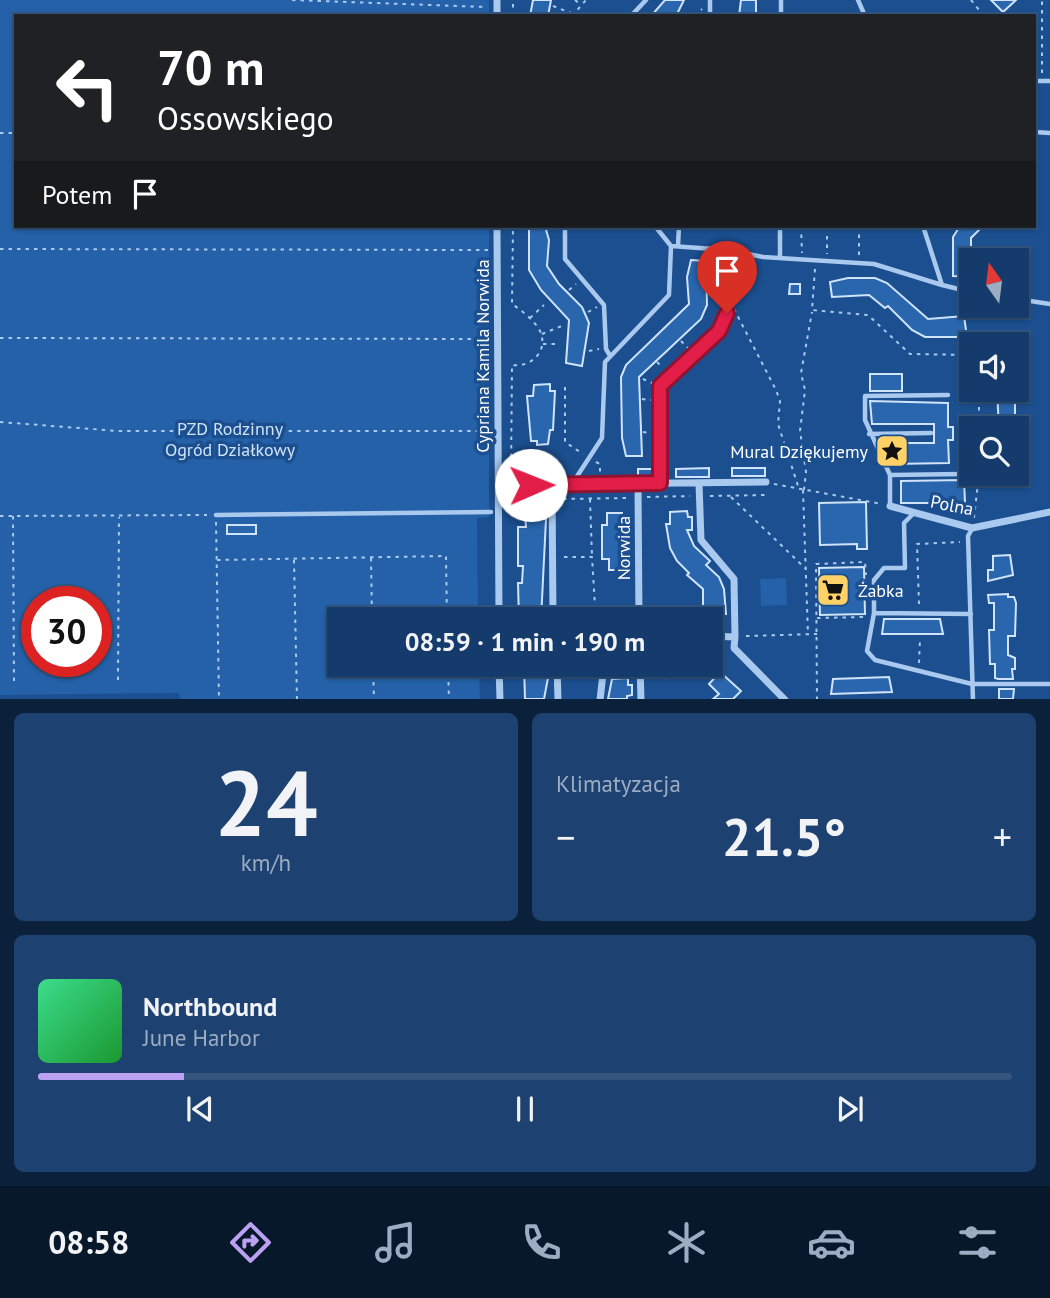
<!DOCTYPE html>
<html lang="pl">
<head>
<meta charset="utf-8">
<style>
	body { margin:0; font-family:"PT Sans",sans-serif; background:#1d4271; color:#f1f3f6; height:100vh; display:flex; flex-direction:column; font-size:26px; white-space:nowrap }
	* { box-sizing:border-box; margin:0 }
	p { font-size:23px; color:#9dadc1 }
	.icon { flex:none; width:38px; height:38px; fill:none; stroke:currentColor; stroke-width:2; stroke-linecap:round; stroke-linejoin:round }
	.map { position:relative; height:699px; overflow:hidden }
	.details { display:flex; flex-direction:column; gap:14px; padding:14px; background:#0b203b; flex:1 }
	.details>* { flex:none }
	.hud { position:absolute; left:14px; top:14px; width:1022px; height:214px; border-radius:0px; box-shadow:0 2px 5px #0004,0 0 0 2px #33557e; background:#202124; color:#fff; overflow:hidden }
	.needle { width:46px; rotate:346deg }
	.controls { position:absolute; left:959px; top:248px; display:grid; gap:14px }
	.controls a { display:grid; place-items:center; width:70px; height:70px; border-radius:0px; background:#143b6b; box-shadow:0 2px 5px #0004,0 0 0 2px #33557e; font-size:35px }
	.speed { position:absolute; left:21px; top:586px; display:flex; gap:14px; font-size:35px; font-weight:700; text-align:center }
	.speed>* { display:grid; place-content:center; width:91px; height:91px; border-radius:50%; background:#143b6b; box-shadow:0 2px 5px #0004,0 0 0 2px #33557e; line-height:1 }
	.speed .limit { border:10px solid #d22; background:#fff; color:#111 }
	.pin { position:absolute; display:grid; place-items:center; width:60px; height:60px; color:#fff; margin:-72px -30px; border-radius:50% 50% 50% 0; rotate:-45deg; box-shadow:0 0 7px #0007 }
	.pin .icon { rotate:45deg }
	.me { position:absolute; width:77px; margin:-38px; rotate:89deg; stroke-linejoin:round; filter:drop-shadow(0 0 5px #0008) }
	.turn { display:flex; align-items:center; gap:24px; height:147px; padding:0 28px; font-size:32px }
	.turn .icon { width:91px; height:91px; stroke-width:2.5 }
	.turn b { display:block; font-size:49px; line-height:60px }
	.then { display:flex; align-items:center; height:66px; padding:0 28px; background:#0003; gap:14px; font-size:26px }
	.big { font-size:52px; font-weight:700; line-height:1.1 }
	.details .card { flex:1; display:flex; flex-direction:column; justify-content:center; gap:10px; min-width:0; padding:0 24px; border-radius:10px; background:#1d4271 }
	.details .dial { align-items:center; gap:0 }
	.dial b { font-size:91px; line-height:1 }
	.song { display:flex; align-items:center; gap:21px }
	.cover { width:84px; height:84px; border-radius:10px; background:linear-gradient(135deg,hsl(150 70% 55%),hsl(130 70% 35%)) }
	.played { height:7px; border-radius:4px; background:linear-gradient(90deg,#bca0f2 15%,#33557e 15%) }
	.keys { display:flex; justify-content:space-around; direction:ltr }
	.heat { display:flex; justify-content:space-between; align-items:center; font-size:38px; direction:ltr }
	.details .tiles { flex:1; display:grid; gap:14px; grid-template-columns:1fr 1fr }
	.card:last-child { grid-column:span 2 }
	.trip { position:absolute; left:327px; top:607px; width:396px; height:70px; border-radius:0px; background:#143b6b; box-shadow:0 2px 5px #0004,0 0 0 2px #33557e; font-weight:700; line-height:70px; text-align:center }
	.menu { display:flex; height:112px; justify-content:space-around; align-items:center; background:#08182b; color:#9dadc1 }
	.menu .icon { width:49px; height:49px }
	.menu .active { color:#bca0f2 }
	.menu b { font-size:32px; color:#f1f3f6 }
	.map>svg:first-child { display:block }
</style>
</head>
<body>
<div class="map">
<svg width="1050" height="700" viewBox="0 0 1050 700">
	<rect width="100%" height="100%" fill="#1b4f8f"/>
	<path fill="#2461a8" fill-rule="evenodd" d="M 0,0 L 489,0 L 489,16 L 16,16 L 16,226 L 489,226 L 489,517 L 477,518 L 478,619 L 340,620 L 340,665 L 479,665 L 480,699 L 180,700 L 179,693 L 0,695 ZM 37,602 L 96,602 L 96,662 L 37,662 Z
		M 786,578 L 787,605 L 761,606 L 760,579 Z"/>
	<path fill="#2a66ad" stroke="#cfe3fa" stroke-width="2" d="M 533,0 L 551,0 L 548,16 L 530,16 Z
		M 665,0 L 684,0 L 676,16 L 651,16 Z
		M 741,0 L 756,0 L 756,16 L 739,16 Z
		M 991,0 L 1016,0 L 1003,12 Z
		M 529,226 L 545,226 L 549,240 L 547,266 L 559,284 L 582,307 L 589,323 L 582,366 L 566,363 L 569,320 L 541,290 L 529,270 Z
		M 960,226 L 983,226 L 971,238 L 971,277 L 953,276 L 953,237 Z
		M 691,260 L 706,261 L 707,305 L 701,319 L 639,377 L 642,456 L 626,456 L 622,438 L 621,377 L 626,365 L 689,304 L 687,277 Z
		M 848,278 L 875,278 L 887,283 L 928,319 L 964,316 L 967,337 L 925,337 L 912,330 L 888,306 L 885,308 L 869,295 L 832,297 L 830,282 Z
		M 790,284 L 800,284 L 800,294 L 789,294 Z
		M 870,374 L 902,374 L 902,391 L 870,391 Z
		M 550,384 L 550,391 L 555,391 L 553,430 L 550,430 L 548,444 L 537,445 L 537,441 L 531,441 L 527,396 L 533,396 L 534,385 Z
		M 997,390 L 1015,390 L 1015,429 L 999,429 Z
		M 870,401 L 948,403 L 948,427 L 953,427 L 953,440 L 948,440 L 949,463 L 892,464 L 892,443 L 934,443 L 934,424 L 872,424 Z
		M 709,468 L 709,477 L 676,477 L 676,469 Z
		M 732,468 L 765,468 L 765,476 L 732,476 Z
		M 638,469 L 655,469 L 655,477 L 638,477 Z
		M 964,480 L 965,503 L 901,503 L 901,481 Z
		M 866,502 L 867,549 L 857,549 L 857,544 L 820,545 L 819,503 Z
		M 687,511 L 688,517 L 692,517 L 692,530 L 687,530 L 694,546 L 710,561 L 706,565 L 719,577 L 724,589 L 726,614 L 723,614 L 721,628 L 710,629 L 710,620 L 703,620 L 703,589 L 687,575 L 689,573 L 677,561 L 670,548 L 666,524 L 670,524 L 670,512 Z
		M 607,513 L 622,513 L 622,519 L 626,519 L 624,552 L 628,552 L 628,564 L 624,564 L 624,570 L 609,570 L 609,559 L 602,559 L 602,525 L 607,525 Z
		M 525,515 L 542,515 L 542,519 L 546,519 L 541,620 L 519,620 L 518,583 L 522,583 L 523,566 L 518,566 L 518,527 L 526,527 Z
		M 227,525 L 256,525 L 256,534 L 227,534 Z
		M 1010,555 L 1013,575 L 988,581 L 988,570 L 993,570 L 993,556 Z
		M 864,567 L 865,614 L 820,615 L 819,568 Z
		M 1008,594 L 1008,597 L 1014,597 L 1016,603 L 1015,636 L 1008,636 L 1008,655 L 1015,658 L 1015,669 L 1012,669 L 1013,679 L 998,679 L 995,678 L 995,664 L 990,664 L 989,630 L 994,630 L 994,603 L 989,603 L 988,595 Z
		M 884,619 L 940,619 L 943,634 L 882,634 Z
		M 524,665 L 544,665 L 544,678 L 548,678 L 544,699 L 525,699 Z
		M 649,665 L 666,665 L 666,678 L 649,675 Z
		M 720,672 L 741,691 L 733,699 L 713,699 L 719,694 L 709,684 Z
		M 889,677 L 892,692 L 831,694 L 833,679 Z
		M 628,678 L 628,685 L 632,685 L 632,695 L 627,696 L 627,699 L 608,699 L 612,679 Z
		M 999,689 L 1014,689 L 1013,699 L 999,699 Z"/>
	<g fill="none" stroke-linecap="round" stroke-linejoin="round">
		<path stroke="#a9c9ee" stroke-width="2" stroke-dasharray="3.5 5" stroke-linecap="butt" d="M 292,0 L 486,7
			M 575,0 L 580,4
			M 971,0 L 984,16
			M 553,6 L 571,13
			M 513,16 L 513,0
			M 572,16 L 586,0
			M 695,16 L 702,9
			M 1042,73 L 1042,0
			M 0,133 L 16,133
			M 801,226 L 802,253
			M 950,226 L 951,226
			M 827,236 L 827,254
			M 0,249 L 489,250
			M 859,255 L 859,232
			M 815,269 L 812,310 L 868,315 L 910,354 L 971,355
			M 569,290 L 576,284
			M 734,309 L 776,390 L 780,401 L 778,424 L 799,489
			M 588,312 L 597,307
			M 530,318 L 544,305
			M 542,334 L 564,325
			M 0,338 L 489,339
			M 681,341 L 688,348
			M 543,344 L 559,344
			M 589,351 L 599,349
			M 657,362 L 663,368
			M 643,379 L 652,383
			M 565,387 L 565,442 L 583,454
			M 979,390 L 979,429
			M 642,399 L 651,400
			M 0,422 L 118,431 L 487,431
			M 643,432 L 652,433
			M 596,462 L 600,464 L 600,472
			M 511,474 L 512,365 C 531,368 549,351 540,331 C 535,321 521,310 512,304 L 513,226
			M 774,484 L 882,504
			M 803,490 L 808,635
			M 804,490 L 806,472 L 800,431 L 805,390 L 801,373 L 812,312
			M 710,496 L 766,495
			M 647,497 L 690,496
			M 731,497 L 805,568
			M 563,499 L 627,498
			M 590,499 L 592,556
			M 507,500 L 543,499
			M 0,516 L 207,515
			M 13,516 L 14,684
			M 974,518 L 979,474
			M 216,522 L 219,700
			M 564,557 L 592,557 L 595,606
			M 371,558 L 372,620
			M 217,560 L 446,556 L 447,620
			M 294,560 L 297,700
			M 919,604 L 917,544 L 960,542
			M 817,618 L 864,617
			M 746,636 L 817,634
			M 919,663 L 920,639
			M 373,665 L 374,700
			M 448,665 L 449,700
			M 118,680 L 119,517
			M 817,700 L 816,564 L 865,562 L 866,575
			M 868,700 L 868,699"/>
		<path stroke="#a9c9ee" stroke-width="4.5" d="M 710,0 L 710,16
			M 858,0 L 865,16
			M 631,16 L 646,0
			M 781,16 L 781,0
			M 1034,81 L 1050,81
			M 1034,132 L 1050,133
			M 565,226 L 565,259 L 604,305 L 606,349 L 609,354
			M 655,226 L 671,246 L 728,250
			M 923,226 L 942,285 L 971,292
			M 678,246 L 679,226
			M 780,258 L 780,226
			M 1017,299 L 1050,304
			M 869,434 L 931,433
			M 890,475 L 964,474
			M 660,483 L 660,386 L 724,323 L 728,250 L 763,257 L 874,264 L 942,285
			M 572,484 L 602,438 L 605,362 L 669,295 L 671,246
			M 890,506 L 890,475 L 865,420 L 865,396 L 948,395
			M 913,514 L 904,523 L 905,568 L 884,568 L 874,580 L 874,613 L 971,614
			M 216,515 L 491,512
			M 972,529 L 968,536 L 973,700
			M 874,613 L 867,651 L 875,660 L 972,684 L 1050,684"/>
		<path stroke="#a9c9ee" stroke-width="7" d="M 497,16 L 497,0
			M 497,226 L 499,620
			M 699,483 L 701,540 L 734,579 L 735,637
			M 638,484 L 639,620
			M 499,485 L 766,482
			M 552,485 L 553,620
			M 890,506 L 972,528 L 1050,512
			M 581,620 L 588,615 L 669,612 L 676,620
			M 710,636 L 735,637 L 734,648 L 785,700
			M 499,665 L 500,700
			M 557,665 L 558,700
			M 640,665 L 641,700
			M 600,700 L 604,665"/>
	</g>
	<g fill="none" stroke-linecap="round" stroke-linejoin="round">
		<defs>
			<path id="route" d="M 531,485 L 660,483 L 660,386 L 719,331 L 727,313"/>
		</defs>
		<use href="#route" stroke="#92132f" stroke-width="18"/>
		<use href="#route" stroke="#e11d48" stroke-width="12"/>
	</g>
	<defs>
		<symbol id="sight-square" viewBox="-11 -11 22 22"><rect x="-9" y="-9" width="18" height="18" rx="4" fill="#ffd166" stroke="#1b4f8f"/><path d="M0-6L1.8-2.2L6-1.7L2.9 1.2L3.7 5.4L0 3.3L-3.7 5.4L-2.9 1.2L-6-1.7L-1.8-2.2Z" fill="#111"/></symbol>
		<symbol id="supermarket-square" viewBox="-11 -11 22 22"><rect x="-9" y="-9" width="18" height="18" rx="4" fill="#ffd166" stroke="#1b4f8f"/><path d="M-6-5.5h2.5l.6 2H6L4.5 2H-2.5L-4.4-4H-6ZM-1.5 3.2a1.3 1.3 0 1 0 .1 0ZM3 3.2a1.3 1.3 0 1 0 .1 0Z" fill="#111"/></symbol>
	</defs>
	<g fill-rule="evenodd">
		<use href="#sight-square" x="873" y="432" width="38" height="38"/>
		<use href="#supermarket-square" x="814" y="571" width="38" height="38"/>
	</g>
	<g text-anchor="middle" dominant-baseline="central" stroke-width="7" stroke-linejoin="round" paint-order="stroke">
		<g font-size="18" fill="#fff" stroke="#1b4f8f">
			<text transform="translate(482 356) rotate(-90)">Cypriana Kamila Norwida</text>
			<text transform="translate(952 505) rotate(11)">Polna</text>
			<text transform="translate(623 548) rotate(-90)">Norwida</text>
		</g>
		<g font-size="18" fill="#cfe3fa" stroke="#1b4f8f">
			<text x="230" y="428">PZD Rodzinny<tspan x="230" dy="21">Ogród Działkowy</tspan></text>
		</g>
		<g font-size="18" fill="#fff" stroke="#1b4f8f" text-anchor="end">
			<text x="868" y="451">Mural Dziękujemy</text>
			<text x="858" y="590" text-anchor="start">Żabka</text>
		</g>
	</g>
</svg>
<div class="controls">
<a><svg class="needle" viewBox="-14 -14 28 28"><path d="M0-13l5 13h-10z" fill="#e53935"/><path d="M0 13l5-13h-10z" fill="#9dadc1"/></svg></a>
<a><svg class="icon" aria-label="sound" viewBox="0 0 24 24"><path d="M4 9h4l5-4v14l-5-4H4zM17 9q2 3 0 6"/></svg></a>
<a><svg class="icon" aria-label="search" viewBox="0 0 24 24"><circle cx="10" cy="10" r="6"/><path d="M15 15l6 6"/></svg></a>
</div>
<div class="speed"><div class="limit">30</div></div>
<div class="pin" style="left:727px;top:313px;background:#d93025"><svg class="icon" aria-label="arrive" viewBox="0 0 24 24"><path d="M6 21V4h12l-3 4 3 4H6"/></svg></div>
<svg class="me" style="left:531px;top:485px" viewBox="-20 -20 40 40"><circle r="19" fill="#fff"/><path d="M0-13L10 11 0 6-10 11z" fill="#e11d48"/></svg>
<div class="trip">08:59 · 1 min · 190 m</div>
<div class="hud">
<div class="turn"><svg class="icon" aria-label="left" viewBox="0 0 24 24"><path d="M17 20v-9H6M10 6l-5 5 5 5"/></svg><div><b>70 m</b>Ossowskiego</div></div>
<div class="then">Potem<svg class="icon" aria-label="arrive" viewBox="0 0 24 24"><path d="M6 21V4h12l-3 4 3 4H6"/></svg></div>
</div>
</div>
<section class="details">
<div class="tiles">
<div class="card dial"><b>24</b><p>km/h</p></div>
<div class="card"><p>Klimatyzacja</p>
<div class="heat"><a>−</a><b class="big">21.5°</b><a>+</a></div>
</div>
<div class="card">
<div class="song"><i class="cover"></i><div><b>Northbound</b><p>June Harbor</p></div></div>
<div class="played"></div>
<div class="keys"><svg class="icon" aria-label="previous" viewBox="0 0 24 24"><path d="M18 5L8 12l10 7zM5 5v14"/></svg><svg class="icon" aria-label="pause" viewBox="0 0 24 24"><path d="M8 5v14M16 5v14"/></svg><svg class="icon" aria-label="next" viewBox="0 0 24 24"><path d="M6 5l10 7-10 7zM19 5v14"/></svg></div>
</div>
</div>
</section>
<nav class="menu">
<b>08:58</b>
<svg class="icon active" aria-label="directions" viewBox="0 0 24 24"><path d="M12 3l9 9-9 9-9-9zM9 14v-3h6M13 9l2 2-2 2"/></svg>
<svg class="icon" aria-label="music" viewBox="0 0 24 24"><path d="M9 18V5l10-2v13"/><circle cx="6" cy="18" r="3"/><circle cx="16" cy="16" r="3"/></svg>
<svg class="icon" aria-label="phone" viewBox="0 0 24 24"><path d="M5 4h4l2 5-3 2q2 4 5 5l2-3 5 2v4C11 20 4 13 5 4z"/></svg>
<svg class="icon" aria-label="climate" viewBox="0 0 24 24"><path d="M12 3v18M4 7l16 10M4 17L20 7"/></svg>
<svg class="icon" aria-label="car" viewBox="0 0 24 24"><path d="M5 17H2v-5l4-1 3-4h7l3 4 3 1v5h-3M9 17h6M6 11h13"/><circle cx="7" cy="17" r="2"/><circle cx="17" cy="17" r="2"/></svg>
<svg class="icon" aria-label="filters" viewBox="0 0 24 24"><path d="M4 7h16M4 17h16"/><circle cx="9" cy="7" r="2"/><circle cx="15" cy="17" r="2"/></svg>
</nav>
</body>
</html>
